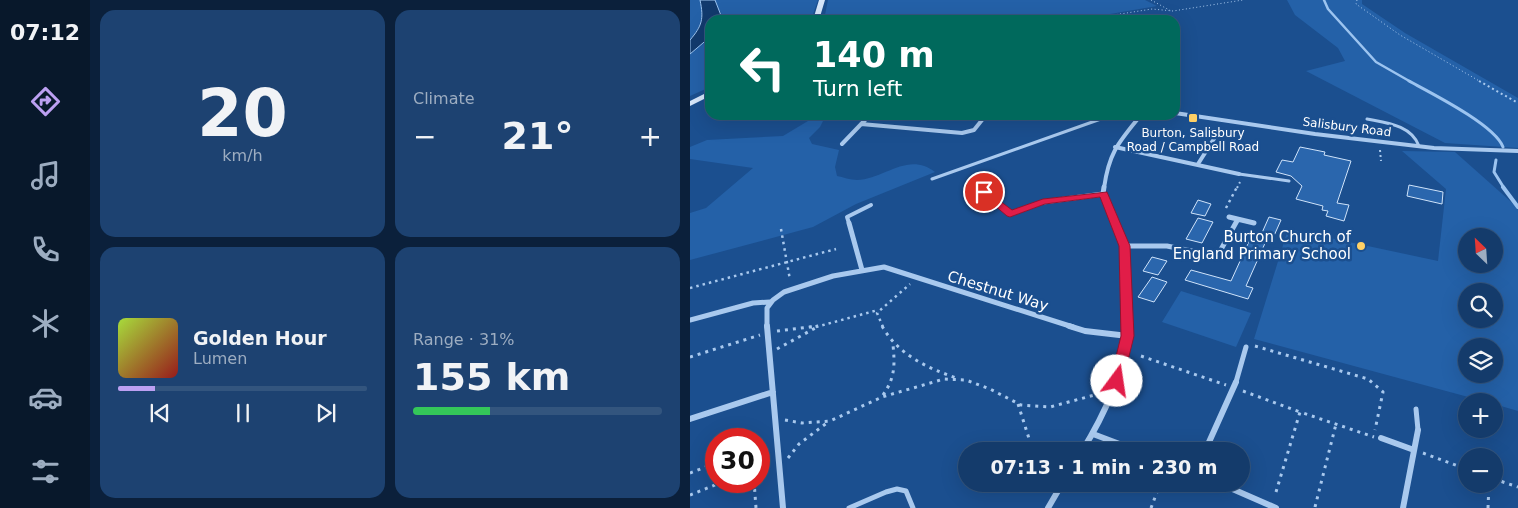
<!DOCTYPE html>
<html lang="en">
<head>
<meta charset="utf-8">
<style>
	body { margin:0; font-family:"DejaVu Sans",sans-serif; background:#1d4271; color:#f1f3f6; height:100vh; display:flex; flex-direction:column; font-size:19px; white-space:nowrap }
	* { box-sizing:border-box; margin:0 }
	p { font-size:16px; color:#9dadc1 }
	.icon { flex:none; width:28px; height:28px; fill:none; stroke:currentColor; stroke-width:2; stroke-linecap:round; stroke-linejoin:round }
	.map { position:relative; flex:1; overflow:hidden }
	.drawer { display:flex; flex-direction:column; gap:10px; padding:10px; background:#0b203b; width:600px }
	.drawer>* { flex:none }
	.hud { position:absolute; left:15px; top:15px; width:475px; height:105px; border-radius:15px; box-shadow:0 5px 20px #0002,0 0 0 1px #33557e; background:#00695c; color:#fff; overflow:hidden }
	.needle { width:32px; rotate:335deg }
	.buttons { position:absolute; left:768px; top:228px; display:grid; gap:10px }
	.buttons a { display:grid; place-items:center; width:45px; height:45px; border-radius:50%; background:#143b6b; box-shadow:0 5px 20px #0002,0 0 0 1px #33557e; font-size:25px }
	.speed { position:absolute; left:15px; top:428px; display:flex; gap:10px; font-size:25px; font-weight:700; text-align:center }
	.speed>* { display:grid; place-content:center; width:65px; height:65px; border-radius:50%; background:#143b6b; box-shadow:0 5px 20px #0002,0 0 0 1px #33557e; line-height:1 }
	.speed .limit { border:8px solid #d22; background:#fff; color:#111 }
	.pin { position:absolute; display:grid; place-items:center; width:42px; height:42px; color:#fff; margin:-21px; border:2px solid #fff; border-radius:50%; box-shadow:0 1px 5px #0007 }
	.me { position:absolute; width:55px; margin:-28px; rotate:14deg; stroke-linejoin:round; filter:drop-shadow(0 0 4px #0008) }
	.turn { display:flex; align-items:center; gap:18px; height:105px; padding:0 25px; font-size:22px }
	.turn .icon { width:65px; height:65px; stroke-width:2.5 }
	.turn b { display:block; font-size:35px; line-height:42px }
	.big { font-size:38px; font-weight:700; line-height:1.1 }
	.drawer .widget { flex:1; display:flex; flex-direction:column; justify-content:center; gap:8px; min-width:0; padding:0 18px; border-radius:15px; background:#1d4271 }
	.drawer .dial { align-items:center; gap:0 }
	.dial b { font-size:65px; line-height:1 }
	.song { display:flex; align-items:center; gap:15px }
	.cover { width:60px; height:60px; border-radius:8px; background:linear-gradient(135deg,hsl(80 70% 55%),hsl(0 70% 35%)) }
	.played { height:5px; border-radius:2px; background:linear-gradient(90deg,#bca0f2 15%,#33557e 15%) }
	.keys { display:flex; justify-content:space-around; direction:ltr }
	.heat { display:flex; justify-content:space-between; align-items:center; font-size:28px; direction:ltr }
	.charge { height:8px; border-radius:4px; background:linear-gradient(90deg,#34c759 31%,#33557e 0) }
	.drawer .tiles { flex:1; display:grid; gap:10px; grid-template-columns:repeat(2,1fr) }
	.trip { position:absolute; left:268px; top:442px; width:292px; height:50px; border-radius:25px; background:#143b6b; box-shadow:0 5px 20px #0002,0 0 0 1px #33557e; font-weight:700; line-height:50px; text-align:center }
	main { display:flex; flex:1; min-height:0 }
	.menu { display:flex; flex-direction:column; width:90px; justify-content:space-around; align-items:center; background:#08182b; color:#9dadc1 }
	.menu .icon { width:35px; height:35px }
	.menu .current { color:#bca0f2 }
	.menu b { font-size:22px; color:#f1f3f6 }
	.map>svg:first-child { display:block }
</style>
</head>
<body>
<main>
<nav class="menu">
<b>07:12</b>
<svg class="icon current" aria-label="directions" viewBox="0 0 24 24"><path d="M12 3l9 9-9 9-9-9zM9 14v-3h6M13 9l2 2-2 2"/></svg>
<svg class="icon" aria-label="music" viewBox="0 0 24 24"><path d="M9 18V5l10-2v13"/><circle cx="6" cy="18" r="3"/><circle cx="16" cy="16" r="3"/></svg>
<svg class="icon" aria-label="phone" viewBox="0 0 24 24"><path d="M5 4h4l2 5-3 2q2 4 5 5l2-3 5 2v4C11 20 4 13 5 4z"/></svg>
<svg class="icon" aria-label="climate" viewBox="0 0 24 24"><path d="M12 3v18M4 7l16 10M4 17L20 7"/></svg>
<svg class="icon" aria-label="car" viewBox="0 0 24 24"><path d="M5 17H2v-5l4-1 3-4h7l3 4 3 1v5h-3M9 17h6M6 11h13"/><circle cx="7" cy="17" r="2"/><circle cx="17" cy="17" r="2"/></svg>
<svg class="icon" aria-label="filters" viewBox="0 0 24 24"><path d="M4 7h16M4 17h16"/><circle cx="9" cy="7" r="2"/><circle cx="15" cy="17" r="2"/></svg>
</nav>
<section class="drawer">
<div class="tiles">
<div class="widget dial"><b>20</b><p>km/h</p></div>
<div class="widget"><p>Climate</p>
<div class="heat"><a>−</a><b class="big">21°</b><a>+</a></div>
</div>
<div class="widget">
<div class="song"><i class="cover"></i><div><b>Golden Hour</b><p>Lumen</p></div></div>
<div class="played"></div>
<div class="keys"><svg class="icon" aria-label="previous" viewBox="0 0 24 24"><path d="M18 5L8 12l10 7zM5 5v14"/></svg><svg class="icon" aria-label="pause" viewBox="0 0 24 24"><path d="M8 5v14M16 5v14"/></svg><svg class="icon" aria-label="next" viewBox="0 0 24 24"><path d="M6 5l10 7-10 7zM19 5v14"/></svg></div>
</div>
<div class="widget"><p>Range · 31%</p><b class="big">155 km</b><div class="charge"></div></div>
</div>
</section>
<div class="map">
<svg width="828" height="508" viewBox="0 0 828 508">
	<rect width="100%" height="100%" fill="#1b4f8f"/>
	<path fill="#2461a8" fill-rule="evenodd" d="M 0,0 L 128,0 L 121,20 L 75,20 L 72,19 L 70,15 L 32,18 L 31,12 L 12,9 L 10,28 L 3,38 L 20,38 L 20,87 L 0,96 Z
		M 138,0 L 455,0 L 467,6 L 385,20 L 134,20 Z
		M 597,0 L 672,0 L 672,4 L 715,33 L 828,98 L 828,148 L 755,143 L 616,71 L 655,61 L 648,48 L 605,15 Z
		M 123,118 L 134,119 L 130,127 L 119,138 L 122,144 L 149,150 L 145,167 L 147,176 C 153,177 160,180 167,180 C 195,179 218,151 245,172 L 166,204 L 123,227 L 0,260 L 0,213 L 16,208 L 63,168 L 0,159 L 0,147 L 17,140 L 93,136 Z
		M 712,151 L 765,152 L 828,208 L 828,411 L 804,404 L 804,401 L 793,401 L 564,339 L 598,229 L 748,261 L 756,189 ZM 776,236 L 804,236 L 804,264 L 776,264 ZM 776,291 L 804,291 L 804,319 L 776,319 ZM 776,346 L 804,346 L 804,374 L 776,374 Z
		M 491,291 L 561,313 L 546,347 L 472,322 Z"/>
	<path fill="#123a6d" stroke="#9cc4f0" d="M 10,0 L 25,0 L 32,18 L 32,20 L 20,20 L 20,37 L 0,54 L 0,40 C 12,26 14,19 10,0 Z"/>
	<g fill="none" stroke-linecap="round" stroke-linejoin="round">
		<path stroke="#9cc4f0" stroke-width="2.5" d="M 634,0 L 638,9 L 686,62 L 721,82"/>
		<path stroke="#9cc4f0" stroke-width="3" d="M 719,81 C 741,93 805,125 813,147
			M 806,160 L 804,172 L 814,188"/>
		<path stroke="#9cc4f0" stroke-width="4" d="M 813,187 L 828,207"/>
	</g>
	<path fill="#2a66ad" stroke="#cfe3fa" d="M 610,147 L 635,152 L 634,155 L 661,161 L 647,203 L 659,205 L 654,221 L 636,216 L 638,211 L 632,210 L 633,206 L 606,199 L 612,186 L 601,176 L 586,172 L 592,160 L 603,162 Z
		M 719,185 L 753,192 L 752,204 L 717,196 Z
		M 508,200 L 521,204 L 515,216 L 501,213 Z
		M 579,217 L 591,220 L 583,238 L 571,235 Z
		M 508,218 L 523,222 L 512,243 L 496,239 Z
		M 561,237 L 576,241 L 556,286 L 563,288 L 558,299 L 495,280 L 501,270 L 541,281 Z
		M 462,257 L 477,261 L 468,275 L 453,271 Z
		M 462,277 L 477,282 L 464,302 L 448,297 Z"/>
	<g fill="none" stroke-linecap="round" stroke-linejoin="round">
		<path stroke="#a9c9ee" stroke-width="1" stroke-dasharray="1 2.5" stroke-linecap="butt" d="M 461,0 L 481,11
			M 667,0 L 666,4 L 710,35 L 791,82
			M 392,20 L 462,9 L 483,11 L 553,0"/>
		<path stroke="#a9c9ee" stroke-width="2" stroke-dasharray="2 3" stroke-linecap="butt" d="M 789,81 L 828,103
			M 690,150 L 691,161
			M 547,188 L 550,182"/>
		<path stroke="#a9c9ee" stroke-width="2.5" stroke-dasharray="2.5 4" stroke-linecap="butt" d="M 536,208 L 547,187
			M 91,229 L 100,280
			M 0,288 L 146,249
			M 119,327 L 128,326
			M 126,327 L 188,310
			M 193,327 L 187,313 L 220,284"/>
		<path stroke="#a9c9ee" stroke-width="3" stroke-dasharray="3 5" stroke-linecap="butt" d="M 192,326 C 209,356 238,368 269,379
			M 87,331 L 128,326
			M 565,346 L 678,379 L 693,392 L 685,430
			M 87,349 L 129,326
			M 451,356 L 536,385
			M 0,357 L 70,335
			M 553,391 L 610,412
			M 193,395 C 205,378 205,365 203,345
			M 328,404 L 343,451
			M 95,420 L 112,423 L 140,421 L 192,397 L 254,379 L 276,380 L 300,389 L 331,405 L 360,407 L 412,393
			M 733,453 L 776,469
			M 98,458 L 109,444 L 138,422
			M 0,473 L 26,463
			M 804,479 L 828,487
			M 64,481 L 66,508
			M 586,492 L 610,412 L 684,437
			M 0,495 L 35,481
			M 625,507 L 646,424
			M 461,508 L 470,484
			M 798,508 L 799,484"/>
		<path stroke="#a9c9ee" stroke-width="3" d="M 677,119 C 697,123 721,125 729,146
			M 549,174 L 599,181
			M 242,179 L 422,115"/>
		<path stroke="#a9c9ee" stroke-width="4" d="M 159,223 L 157,217 L 181,205"/>
		<path stroke="#a9c9ee" stroke-width="5" d="M 546,382 L 556,347
			M 726,409 L 728,430
			M 159,508 L 196,492 L 207,489 L 216,491 L 223,508"/>
		<path stroke="#a9c9ee" stroke-width="4" d="M 485,113 L 625,134 L 744,148 L 828,151
			M 171,124 L 272,133 L 284,130 L 296,115
			M 152,144 L 177,118
			M 425,147 L 549,174
			M 508,164 L 527,134
			M 414,188 C 419,152 429,142 451,115"/>
		<path stroke="#a9c9ee" stroke-width="5" d="M 414,187 L 413,194 L 434,246 L 438,327
			M 294,192 L 320,214 L 353,202 L 413,194
			M 539,217 L 564,223
			M 159,223 L 172,270
			M 434,246 L 477,246 L 521,255 L 529,253 L 548,219
			M 0,320 L 63,303 L 80,302
			M 77,327 L 77,308 L 83,300 L 94,292 L 143,276 L 194,267 L 383,327"/>
		<path stroke="#a9c9ee" stroke-width="6" d="M 77,326 L 93,508
			M 379,326 L 395,331 L 438,336
			M 0,419 L 83,392
			M 403,434 L 448,451
			M 691,438 L 724,450
			M 392,451 C 412,419 439,364 438,326
			M 515,451 L 546,382
			M 531,484 L 586,508
			M 358,508 L 372,484
			M 713,508 L 728,430"/>
		<path fill="#d6e6fa" fill-rule="evenodd" d="M 129,0 L 135,0 L 129,20 L 123,20 Z
			M 20,91 L 20,96 L 0,106 L 0,101 Z"/>
	</g>
	<path fill="#e11d48" stroke="#92132f" d="M 294,189 L 322,210 L 353,199 L 417,192 L 440,246 L 444,336 L 432,385 L 427,387 L 422,385 L 420,381 L 431,336 L 429,246 L 410,197 L 355,204 L 320,217 L 317,216 L 291,194 L 289,192 Z"/>
	<g fill="#ffd166" stroke="#1b4f8f" stroke-width="2">
		<rect x="498" y="113" width="10" height="10" rx="2.5"/>
		<circle cx="671" cy="246" r="5"/>
	</g>
	<g text-anchor="middle" dominant-baseline="central" stroke-width="5" stroke-linejoin="round" paint-order="stroke">
		<g font-size="12" fill="#fff" stroke="#1b4f8f">
			<text transform="translate(657 127) rotate(7)">Salisbury Road</text>
		</g>
		<g font-size="12" fill="#fff" stroke="#1b4f8f">
			<text x="503" y="133">Burton, Salisbury<tspan x="503" dy="14">Road / Campbell Road</tspan></text>
		</g>
		<g font-size="15" fill="#fff" stroke="#1b4f8f" text-anchor="end">
			<text x="661" y="237">Burton Church of<tspan x="661" dy="17">England Primary School</tspan></text>
		</g>
		<g font-size="15" fill="#fff" stroke="#1b4f8f">
			<text transform="translate(308 291) rotate(17)">Chestnut Way</text>
		</g>
	</g>
</svg>
<div class="buttons">
<a><svg class="needle" viewBox="-14 -14 28 28"><path d="M0-13l5 13h-10z" fill="#e53935"/><path d="M0 13l5-13h-10z" fill="#9dadc1"/></svg></a>
<a><svg class="icon" aria-label="search" viewBox="0 0 24 24"><circle cx="10" cy="10" r="6"/><path d="M15 15l6 6"/></svg></a>
<a><svg class="icon" aria-label="layers" viewBox="0 0 24 24"><path d="M12 4l9 5-9 5-9-5zM3 14l9 5 9-5"/></svg></a>
<a>+</a>
<a>−</a>
</div>
<div class="speed"><div class="limit">30</div></div>
<div class="pin" style="left:294px;top:192px;background:#d93025"><svg class="icon" aria-label="arrive" viewBox="0 0 24 24"><path d="M6 21V4h12l-3 4 3 4H6"/></svg></div>
<svg class="me" style="left:427px;top:381px" viewBox="-20 -20 40 40"><circle r="19" fill="#fff"/><path d="M0-13L10 11 0 6-10 11z" fill="#e11d48"/></svg>
<div class="trip">07:13 · 1 min · 230 m</div>
<div class="hud">
<div class="turn"><svg class="icon" aria-label="left" viewBox="0 0 24 24"><path d="M17 20v-9H6M10 6l-5 5 5 5"/></svg><div><b>140 m</b>Turn left</div></div>
</div>
</div>
</main>
</body>
</html>
